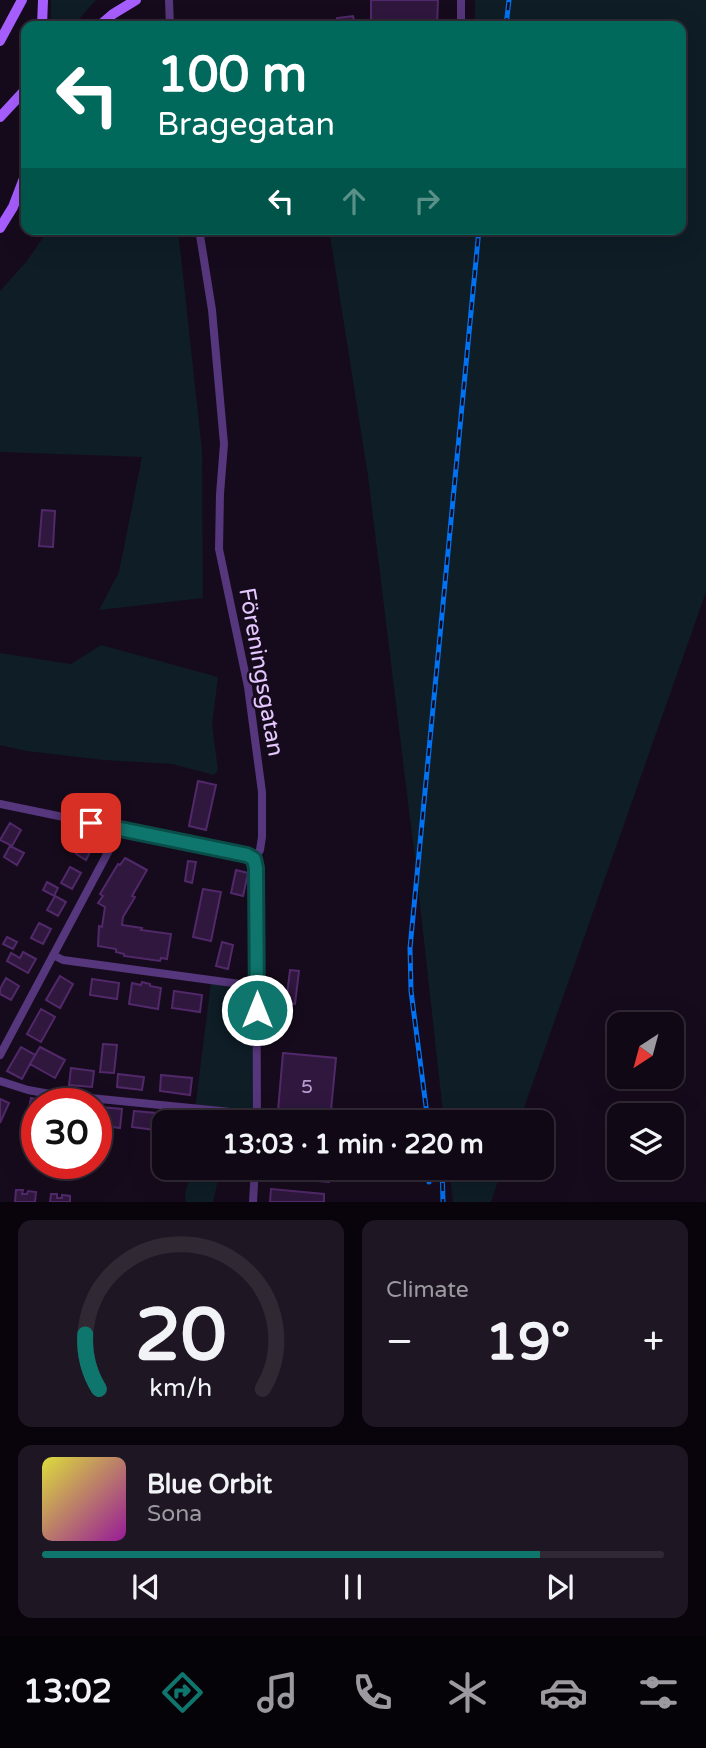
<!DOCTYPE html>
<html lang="en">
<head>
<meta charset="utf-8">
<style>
	body { margin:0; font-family:"Varela Round",sans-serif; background:#1e1622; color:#f1f3f6; height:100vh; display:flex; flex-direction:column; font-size:26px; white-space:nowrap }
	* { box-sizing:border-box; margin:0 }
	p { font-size:23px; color:#9c9aa0 }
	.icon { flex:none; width:38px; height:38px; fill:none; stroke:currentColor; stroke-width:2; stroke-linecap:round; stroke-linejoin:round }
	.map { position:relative; height:1202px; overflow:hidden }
	.drawer { display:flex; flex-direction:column; gap:18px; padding:18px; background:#09040c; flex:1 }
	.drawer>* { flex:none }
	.top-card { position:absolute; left:21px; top:21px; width:665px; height:214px; border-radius:14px; box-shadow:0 7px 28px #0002,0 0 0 2px #302934; background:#00695c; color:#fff; overflow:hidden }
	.needle { width:46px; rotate:216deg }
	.tools { position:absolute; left:607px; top:1012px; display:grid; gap:14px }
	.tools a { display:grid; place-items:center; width:77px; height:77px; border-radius:14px; background:#100815; box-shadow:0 7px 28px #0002,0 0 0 2px #302934; font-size:35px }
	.speed { position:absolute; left:21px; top:1088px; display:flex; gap:14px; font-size:35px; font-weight:700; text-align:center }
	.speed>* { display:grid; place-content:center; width:91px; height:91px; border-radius:50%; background:#100815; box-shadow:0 7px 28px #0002,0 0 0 2px #302934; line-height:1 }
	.speed .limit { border:10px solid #d22; background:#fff; color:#111 }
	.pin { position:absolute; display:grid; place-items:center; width:60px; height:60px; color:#fff; margin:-30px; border-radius:14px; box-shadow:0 4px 10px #0006 }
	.me { position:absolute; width:77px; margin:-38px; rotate:0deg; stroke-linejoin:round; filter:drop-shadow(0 0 5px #0008) }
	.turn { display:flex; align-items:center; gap:24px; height:147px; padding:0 21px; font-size:32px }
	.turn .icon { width:91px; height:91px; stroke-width:2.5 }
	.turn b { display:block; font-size:49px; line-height:60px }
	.lanes { display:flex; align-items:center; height:66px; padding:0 21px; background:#0003; justify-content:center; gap:35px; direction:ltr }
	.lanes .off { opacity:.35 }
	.big { font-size:52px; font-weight:700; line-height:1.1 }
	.drawer .card { flex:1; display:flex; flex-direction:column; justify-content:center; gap:10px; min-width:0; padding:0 24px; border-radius:14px; background:#1e1622 }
	.drawer .dial { align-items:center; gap:0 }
	.dial svg { height:182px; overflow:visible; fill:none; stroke:#302934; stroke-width:7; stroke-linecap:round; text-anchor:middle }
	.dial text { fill:#f1f3f6; stroke:none }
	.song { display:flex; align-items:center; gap:21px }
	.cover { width:84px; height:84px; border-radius:10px; background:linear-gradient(135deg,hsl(60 70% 55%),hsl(300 70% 35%)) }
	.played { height:7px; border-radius:4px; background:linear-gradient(90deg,#0f766e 80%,#302934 80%) }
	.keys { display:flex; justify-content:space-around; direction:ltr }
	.heat { display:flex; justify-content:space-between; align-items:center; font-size:38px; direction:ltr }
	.drawer .tiles { flex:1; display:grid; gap:18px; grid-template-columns:1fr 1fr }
	.card:last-child { grid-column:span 2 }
	.trip { position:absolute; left:152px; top:1110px; width:402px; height:70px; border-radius:14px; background:#100815; box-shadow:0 7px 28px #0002,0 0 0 2px #302934; font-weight:700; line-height:70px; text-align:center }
	.tab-bar { display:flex; height:112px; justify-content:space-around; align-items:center; background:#060308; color:#9c9aa0 }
	.tab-bar .icon { width:49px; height:49px }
	.tab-bar .selected { color:#0f766e }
	.tab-bar b { font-size:32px; color:#f1f3f6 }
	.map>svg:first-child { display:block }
</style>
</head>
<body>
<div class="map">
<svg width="706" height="1202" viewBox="0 0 706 1202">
	<rect width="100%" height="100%" fill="#160b1c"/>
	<path fill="#0e1d26" d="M 51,0 L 96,0 L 73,26 L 51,26 Z
		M 475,0 L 706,0 L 706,592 L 519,1122 L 444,1122 L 415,859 L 368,476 L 329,229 L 681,229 L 681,26 L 475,26 Z
		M 49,229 L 178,229 L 202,450 L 203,598 L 99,610 L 119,572 L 142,457 L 0,452 L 0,291 L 26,262 Z
		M 101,645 L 218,677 L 212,725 L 218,770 L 214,775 L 172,764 L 104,760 L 26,751 L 0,745 L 0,653 L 71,664 Z
		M 211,982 L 255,984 L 259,1112 L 195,1110 Z
		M 191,1167 L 221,1167 L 213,1202 L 186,1202 L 185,1195 Z
		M 449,1167 L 503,1167 L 491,1202 L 453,1202 Z"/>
	<path fill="#2f173d" stroke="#51296a" stroke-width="2" d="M 371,0 L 438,0 L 437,26 L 371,26 Z
		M 353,16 L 355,26 L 338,26 L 337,18 Z
		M 42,510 L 55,511 L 53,547 L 39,546 Z
		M 198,781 L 216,785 L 206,830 L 189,826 Z
		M 10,823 L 21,830 L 12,846 L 0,840 Z
		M 76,837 L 93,846 L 86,860 L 76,854 L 80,847 L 73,843 Z
		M 10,846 L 24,853 L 17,865 L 4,857 Z
		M 125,858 L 147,870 L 132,896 L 135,897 L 123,917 L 122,925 L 142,928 L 141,930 L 171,934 L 167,959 L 161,958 L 160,961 L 124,956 L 124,954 L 116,952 L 116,949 L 98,946 L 99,926 L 102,927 L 105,907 L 98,903 L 103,896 L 100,894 L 118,864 L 120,865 Z
		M 188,861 L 196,862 L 192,883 L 185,881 Z
		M 70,867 L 81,873 L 72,889 L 61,883 Z
		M 236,870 L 248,873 L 243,896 L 231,893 Z
		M 47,882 L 58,888 L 54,896 L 43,890 Z
		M 203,889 L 221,892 L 211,941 L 193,937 Z
		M 55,896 L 66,902 L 58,916 L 47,910 Z
		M 39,923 L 51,929 L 43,944 L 31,938 Z
		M 7,937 L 17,942 L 13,949 L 3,944 Z
		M 222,942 L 233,945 L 228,969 L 216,966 Z
		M 23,952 L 36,959 L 28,973 L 7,961 L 11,953 L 20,958 Z
		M 290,970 L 299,971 L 295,1004 L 286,1003 Z
		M 60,976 L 73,984 L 60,1008 L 46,1000 Z
		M 6,978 L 19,986 L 11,1000 L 0,994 L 0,989 Z
		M 92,979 L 119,983 L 117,999 L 90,995 Z
		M 142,982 L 150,984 L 150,986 L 161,988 L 158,1009 L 129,1004 L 132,983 L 141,985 Z
		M 174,991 L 202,995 L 200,1012 L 172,1008 Z
		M 41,1009 L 55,1017 L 41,1042 L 27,1034 Z
		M 103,1044 L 117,1045 L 114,1073 L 100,1072 Z
		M 21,1047 L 35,1055 L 22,1079 L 7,1071 Z
		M 40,1047 L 65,1060 L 55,1078 L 30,1064 Z
		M 283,1053 L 336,1058 L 330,1120 L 292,1116 L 291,1122 L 277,1122 Z
		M 71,1068 L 94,1071 L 92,1087 L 69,1085 Z
		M 118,1074 L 144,1077 L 142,1090 L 117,1087 Z
		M 161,1075 L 192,1078 L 190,1095 L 160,1091 Z
		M 31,1098 L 53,1103 L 53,1104 L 37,1104 L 37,1115 L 28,1113 Z
		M 0,1099 L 9,1103 L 0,1123 Z
		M 100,1107 L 122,1109 L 120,1128 L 98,1125 Z
		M 134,1111 L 156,1113 L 155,1130 L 132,1127 Z
		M 167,1113 L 189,1115 L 188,1122 L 166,1122 Z
		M 307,1167 L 331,1167 L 329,1182 L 305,1180 Z
		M 271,1189 L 324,1194 L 324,1202 L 270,1202 Z
		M 16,1190 L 23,1190 L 22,1194 L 27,1194 L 28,1191 L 36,1192 L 35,1202 L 15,1202 Z
		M 51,1194 L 57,1194 L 57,1198 L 62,1198 L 62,1195 L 70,1196 L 70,1202 L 50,1202 Z"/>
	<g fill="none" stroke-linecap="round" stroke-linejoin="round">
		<path stroke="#56367c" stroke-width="8" d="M 169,0 L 170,26
			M 461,0 L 461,26
			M 199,229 L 212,310 L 224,444 L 220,494 L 219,549 L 248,687 L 262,792 L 262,837 L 260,850 L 254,859
			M 0,804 L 247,855 L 254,859
			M 254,859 L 256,868 L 257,1122
			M 53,955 L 63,960 L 240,984 L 257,984
			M 0,1055 L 114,841 L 117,828
			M 0,1081 L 28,1090 L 50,1094 L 241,1113 L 257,1113
			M 253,1202 L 255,1167"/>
		<path stroke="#a75eff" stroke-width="10" d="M 42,26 L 43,0
			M 99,26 L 113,14 L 136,0
			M 0,41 L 22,0
			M 0,117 L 26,89
			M 0,228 L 13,207 L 26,173"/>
		<defs>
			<path id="rail" d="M 506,26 L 509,0
				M 428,1122 L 411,991 L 410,948 L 479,229
				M 429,1167 L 429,1182
				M 442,1167 L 443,1202"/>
		</defs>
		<use href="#rail" stroke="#0072f2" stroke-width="5"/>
		<use href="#rail" stroke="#160b1c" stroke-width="2.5" stroke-dasharray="8" stroke-linecap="butt"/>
	</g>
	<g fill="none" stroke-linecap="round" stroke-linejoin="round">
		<defs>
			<path id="route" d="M 91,823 L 247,855 L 254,859 L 256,868 L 257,1010"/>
		</defs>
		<use href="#route" stroke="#0a4d48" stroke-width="18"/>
		<use href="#route" stroke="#0f766e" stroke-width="12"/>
	</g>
	<g text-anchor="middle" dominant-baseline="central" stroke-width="5" stroke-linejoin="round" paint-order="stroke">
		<g font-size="19" fill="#b89bce">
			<text x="307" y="1087">5</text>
		</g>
		<g font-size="23" fill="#e5c7ff" stroke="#160b1c">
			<text transform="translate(261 672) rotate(80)">Föreningsgatan</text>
		</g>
	</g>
</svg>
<div class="tools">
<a><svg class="needle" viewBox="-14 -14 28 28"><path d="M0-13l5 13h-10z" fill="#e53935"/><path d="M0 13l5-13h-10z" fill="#9c9aa0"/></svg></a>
<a><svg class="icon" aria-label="layers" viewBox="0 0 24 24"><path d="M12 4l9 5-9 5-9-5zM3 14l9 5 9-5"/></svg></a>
</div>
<div class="speed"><div class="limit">30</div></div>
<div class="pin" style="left:91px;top:823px;background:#d93025"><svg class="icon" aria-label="arrive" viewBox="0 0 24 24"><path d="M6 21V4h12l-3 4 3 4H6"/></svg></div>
<svg class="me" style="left:257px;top:1010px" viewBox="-20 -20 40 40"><circle r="17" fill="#0f766e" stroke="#fff" stroke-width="3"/><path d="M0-11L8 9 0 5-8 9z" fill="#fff"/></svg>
<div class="trip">13:03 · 1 min · 220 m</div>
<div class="top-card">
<div class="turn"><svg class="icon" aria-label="left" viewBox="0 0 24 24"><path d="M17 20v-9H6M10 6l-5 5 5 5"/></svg><div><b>100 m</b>Bragegatan</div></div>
<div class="lanes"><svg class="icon" aria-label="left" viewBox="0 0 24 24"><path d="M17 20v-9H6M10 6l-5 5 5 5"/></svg><svg class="icon off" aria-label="ahead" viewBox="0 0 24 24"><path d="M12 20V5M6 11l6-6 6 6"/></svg><svg class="icon off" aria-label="right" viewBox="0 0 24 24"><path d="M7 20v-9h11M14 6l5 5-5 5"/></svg></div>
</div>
</div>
<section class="drawer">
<div class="tiles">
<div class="card dial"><svg viewBox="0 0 100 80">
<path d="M14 69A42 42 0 1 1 86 69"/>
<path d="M14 69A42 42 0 0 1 8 45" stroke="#0f766e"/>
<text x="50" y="56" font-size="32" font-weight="700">20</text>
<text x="50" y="72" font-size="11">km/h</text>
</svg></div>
<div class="card"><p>Climate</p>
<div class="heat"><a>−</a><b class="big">19°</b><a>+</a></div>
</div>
<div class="card">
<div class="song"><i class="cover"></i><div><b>Blue Orbit</b><p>Sona</p></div></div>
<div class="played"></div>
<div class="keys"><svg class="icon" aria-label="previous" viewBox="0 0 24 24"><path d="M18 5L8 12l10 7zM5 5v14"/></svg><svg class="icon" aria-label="pause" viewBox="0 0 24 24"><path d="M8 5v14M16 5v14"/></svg><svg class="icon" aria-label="next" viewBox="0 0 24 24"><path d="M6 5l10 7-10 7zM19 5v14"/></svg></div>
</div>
</div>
</section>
<nav class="tab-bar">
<b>13:02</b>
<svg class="icon selected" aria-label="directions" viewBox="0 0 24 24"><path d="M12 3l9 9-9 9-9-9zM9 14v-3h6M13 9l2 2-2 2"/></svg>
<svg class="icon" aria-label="music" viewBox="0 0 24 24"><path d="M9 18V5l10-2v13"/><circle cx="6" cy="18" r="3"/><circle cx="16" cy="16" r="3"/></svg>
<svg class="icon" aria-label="phone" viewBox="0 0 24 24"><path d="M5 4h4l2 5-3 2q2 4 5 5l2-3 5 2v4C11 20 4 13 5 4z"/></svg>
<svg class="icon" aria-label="climate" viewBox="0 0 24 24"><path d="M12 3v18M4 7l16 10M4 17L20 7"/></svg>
<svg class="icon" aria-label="car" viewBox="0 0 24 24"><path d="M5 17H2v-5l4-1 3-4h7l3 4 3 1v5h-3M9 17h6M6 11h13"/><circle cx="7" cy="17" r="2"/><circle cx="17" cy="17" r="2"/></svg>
<svg class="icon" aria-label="filters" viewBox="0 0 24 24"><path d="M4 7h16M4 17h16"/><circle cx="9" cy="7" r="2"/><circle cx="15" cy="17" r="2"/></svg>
</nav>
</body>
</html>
